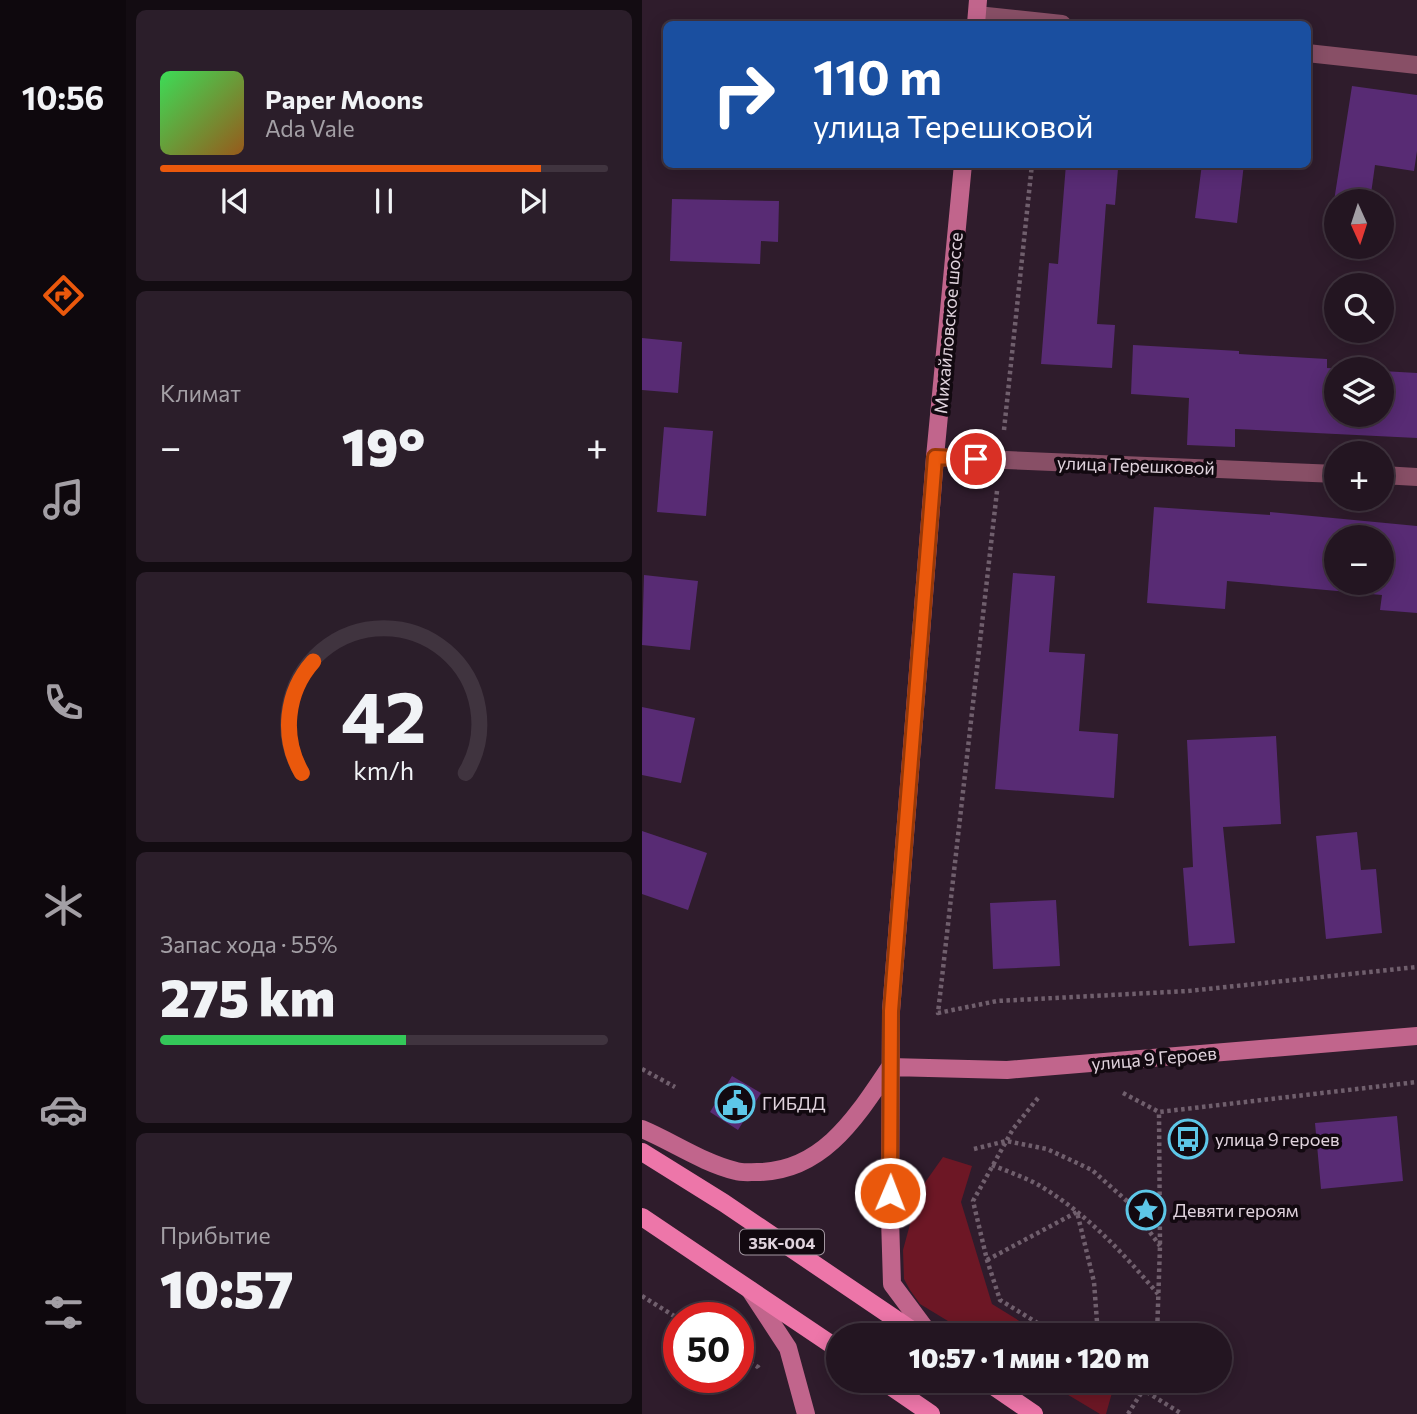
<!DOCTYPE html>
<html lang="ru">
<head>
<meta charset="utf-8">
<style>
	body { margin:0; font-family:Commissioner,sans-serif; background:#2b1e2a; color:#f1f3f6; height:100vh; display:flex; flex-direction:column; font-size:26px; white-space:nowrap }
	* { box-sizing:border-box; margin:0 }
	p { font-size:23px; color:#a39fa5 }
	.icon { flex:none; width:38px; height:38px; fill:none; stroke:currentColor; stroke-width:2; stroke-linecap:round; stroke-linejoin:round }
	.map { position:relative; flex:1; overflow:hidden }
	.details { display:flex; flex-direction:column; gap:10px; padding:10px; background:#130c12; width:516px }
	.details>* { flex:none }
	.top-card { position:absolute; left:21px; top:21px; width:648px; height:147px; border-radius:10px; box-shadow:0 4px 18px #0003,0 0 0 2px #40343f; background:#1a4fa0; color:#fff; overflow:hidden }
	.needle { width:46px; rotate:177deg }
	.fabs { position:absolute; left:682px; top:189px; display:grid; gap:14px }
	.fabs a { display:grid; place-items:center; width:70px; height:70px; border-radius:50%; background:#231521; box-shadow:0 4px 18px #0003,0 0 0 2px #40343f; font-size:35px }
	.speed { position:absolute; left:21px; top:1302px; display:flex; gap:14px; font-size:35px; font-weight:700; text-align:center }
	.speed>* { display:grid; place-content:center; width:91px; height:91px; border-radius:50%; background:#231521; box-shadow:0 4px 18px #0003,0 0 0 2px #40343f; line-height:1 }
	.speed .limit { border:10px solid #d22; background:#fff; color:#111 }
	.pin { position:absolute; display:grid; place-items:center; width:60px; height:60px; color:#fff; margin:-30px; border:4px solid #fff; border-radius:50%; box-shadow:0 2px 7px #0007 }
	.me { position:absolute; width:77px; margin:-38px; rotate:1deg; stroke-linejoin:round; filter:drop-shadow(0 0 5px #0008) }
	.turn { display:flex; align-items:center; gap:24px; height:147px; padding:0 35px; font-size:32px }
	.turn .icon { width:91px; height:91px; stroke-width:2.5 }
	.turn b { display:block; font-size:49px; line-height:60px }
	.big { font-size:52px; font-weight:800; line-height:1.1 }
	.details .tile { flex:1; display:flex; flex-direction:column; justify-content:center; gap:10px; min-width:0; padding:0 24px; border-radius:10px; background:#2b1e2a }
	.details .dial { align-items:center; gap:0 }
	.dial svg { height:182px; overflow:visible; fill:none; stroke:#40343f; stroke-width:7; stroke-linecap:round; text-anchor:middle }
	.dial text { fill:#f1f3f6; stroke:none }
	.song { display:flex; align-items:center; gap:21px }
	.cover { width:84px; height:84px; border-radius:10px; background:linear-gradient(135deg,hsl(130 70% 55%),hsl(30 70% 35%)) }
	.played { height:7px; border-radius:4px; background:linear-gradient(90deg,#ea580c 85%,#40343f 85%) }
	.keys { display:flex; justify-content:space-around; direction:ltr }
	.heat { display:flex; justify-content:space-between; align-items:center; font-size:38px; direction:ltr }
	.charge { height:10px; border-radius:5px; background:linear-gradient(90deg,#34c759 55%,#40343f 0) }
	.trip { position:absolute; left:184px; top:1323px; width:406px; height:70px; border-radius:35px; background:#231521; box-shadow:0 4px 18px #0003,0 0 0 2px #40343f; font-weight:800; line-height:70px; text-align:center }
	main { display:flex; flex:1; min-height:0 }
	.tabs { display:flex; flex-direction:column; width:126px; justify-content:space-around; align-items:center; background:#0e080d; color:#a39fa5 }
	.tabs .icon { width:49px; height:49px }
	.tabs .selected { color:#ea580c }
	.tabs b { font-size:32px; color:#f1f3f6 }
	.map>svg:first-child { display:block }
</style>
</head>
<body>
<main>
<nav class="tabs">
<b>10:56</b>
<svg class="icon selected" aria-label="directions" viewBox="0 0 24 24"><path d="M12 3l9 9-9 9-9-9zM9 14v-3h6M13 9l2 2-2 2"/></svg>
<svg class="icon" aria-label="music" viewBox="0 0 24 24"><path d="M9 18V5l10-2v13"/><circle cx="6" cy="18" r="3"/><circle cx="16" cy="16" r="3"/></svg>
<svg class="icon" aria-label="phone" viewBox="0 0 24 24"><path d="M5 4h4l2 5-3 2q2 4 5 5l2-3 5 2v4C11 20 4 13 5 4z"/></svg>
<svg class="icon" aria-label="climate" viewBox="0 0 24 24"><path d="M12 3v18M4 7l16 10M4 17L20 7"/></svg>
<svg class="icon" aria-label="car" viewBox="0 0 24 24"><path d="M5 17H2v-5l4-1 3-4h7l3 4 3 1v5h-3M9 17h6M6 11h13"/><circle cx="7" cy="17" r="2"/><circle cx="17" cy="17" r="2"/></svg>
<svg class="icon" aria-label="filters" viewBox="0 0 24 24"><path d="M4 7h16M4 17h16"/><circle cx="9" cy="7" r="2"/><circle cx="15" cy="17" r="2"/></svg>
</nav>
<section class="details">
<div class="tile">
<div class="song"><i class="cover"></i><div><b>Paper Moons</b><p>Ada Vale</p></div></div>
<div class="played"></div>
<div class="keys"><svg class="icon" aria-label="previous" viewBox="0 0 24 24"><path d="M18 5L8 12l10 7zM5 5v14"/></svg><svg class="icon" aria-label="pause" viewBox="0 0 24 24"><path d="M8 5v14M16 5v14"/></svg><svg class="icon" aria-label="next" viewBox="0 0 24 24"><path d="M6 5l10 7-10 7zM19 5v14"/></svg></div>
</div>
<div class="tile"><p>Климат</p>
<div class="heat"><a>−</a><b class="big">19°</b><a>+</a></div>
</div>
<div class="tile dial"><svg viewBox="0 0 100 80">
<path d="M14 69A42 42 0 1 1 86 69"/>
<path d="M14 69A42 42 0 0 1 19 20" stroke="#ea580c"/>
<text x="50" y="56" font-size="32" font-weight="700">42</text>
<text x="50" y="72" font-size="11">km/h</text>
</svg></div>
<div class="tile"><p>Запас хода · 55%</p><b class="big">275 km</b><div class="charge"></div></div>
<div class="tile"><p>Прибытие</p><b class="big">10:57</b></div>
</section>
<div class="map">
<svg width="775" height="1414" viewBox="0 0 775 1414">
	<rect width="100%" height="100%" fill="#2f1c2c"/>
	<path fill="#6d1725" d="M 301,1157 L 330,1166 L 319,1202 L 350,1304 L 400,1335 L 329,1335 L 278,1304 L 268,1290 L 262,1279 L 261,1250 L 277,1191 Z
		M 403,1381 L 471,1381 L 473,1382 L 464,1414 L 458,1414 Z"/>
	<path fill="#582b74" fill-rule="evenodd" d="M 710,86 L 775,95 L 775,151 L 772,171 L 733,165 L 728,201 L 692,201 Z
		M 424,164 L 460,164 L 460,168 L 476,169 L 473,205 L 464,204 L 455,324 L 473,325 L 470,368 L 399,364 L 407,263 L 416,264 Z
		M 560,164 L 602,164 L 595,223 L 553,218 Z
		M 30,199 L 137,201 L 136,242 L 119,241 L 118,264 L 28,261 Z
		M 0,338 L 40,342 L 36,393 L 0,390 Z
		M 491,345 L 597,351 L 597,354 L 685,359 L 685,368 L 706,369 L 695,369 L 695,415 L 740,415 L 740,371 L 775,373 L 775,438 L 593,429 L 593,447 L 545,445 L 547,398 L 489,394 Z
		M 22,427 L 71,431 L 64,516 L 15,512 Z
		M 512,507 L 628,515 L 628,512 L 775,526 L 775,613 L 738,610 L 740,595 L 585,581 L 583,609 L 505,603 ZM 695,537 L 740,537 L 740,583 L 695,583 Z
		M 371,573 L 413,576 L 407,652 L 443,654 L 437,731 L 476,734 L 472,798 L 353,789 Z
		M 2,575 L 56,581 L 48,650 L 0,645 Z
		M 0,707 L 53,718 L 39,783 L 0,775 Z
		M 634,736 L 639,824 L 581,827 L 593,943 L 547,946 L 541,868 L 551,867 L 545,740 Z
		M 0,831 L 65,853 L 46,910 L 0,894 Z
		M 715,832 L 719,870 L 734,869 L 740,933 L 684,939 L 674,836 Z
		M 414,900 L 418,966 L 351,969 L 348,903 Z
		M 90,1076 L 119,1093 L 96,1130 L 68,1112 Z
		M 755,1116 L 761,1181 L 679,1189 L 673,1123 Z"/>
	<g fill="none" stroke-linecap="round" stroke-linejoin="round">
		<path stroke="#705f6d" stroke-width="4.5" stroke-dasharray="3.5 3.5" stroke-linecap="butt" d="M 362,430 L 390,164
			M 355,491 L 296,1013 L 355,1001 L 546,991 L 775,967
			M 0,1069 L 33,1087
			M 481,1093 L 517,1112 L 775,1082
			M 396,1098 L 371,1129 L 331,1201 L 345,1260 L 358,1300 L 415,1335
			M 332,1149 L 364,1141 L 405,1149 L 450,1170 L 486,1202 L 518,1246
			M 350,1165 C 367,1172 385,1178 400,1187 C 446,1215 481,1253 516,1294
			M 345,1260 L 435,1212 L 452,1282 L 456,1335
			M 0,1296 L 37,1319
			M 515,1335 L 518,1246 L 517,1112
			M 96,1355 L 116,1367 L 118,1370
			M 487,1381 L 540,1414
			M 486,1414 L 501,1390 L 504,1381"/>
		<path stroke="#884f66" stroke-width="18" d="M 335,15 L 420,24
			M 665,53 L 775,65
			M 293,457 L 695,474
			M 740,475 L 775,477"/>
		<path stroke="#c1658c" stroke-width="18" d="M 334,24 L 336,0
			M 248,1067 L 365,1070 L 775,1036
			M 0,1129 C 31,1142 61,1163 94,1171 C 100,1173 108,1172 115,1172 C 181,1172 215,1116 248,1067
			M 108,1290 L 146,1348 L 164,1414
			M 288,1335 L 250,1284 L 248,1218 L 249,1011 L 293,457 L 321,164"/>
		<path stroke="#ed76a9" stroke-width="18" d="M 0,1152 L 82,1203 L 277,1335
			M 0,1217 L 196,1349
			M 241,1381 L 289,1414
			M 344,1381 L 392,1414"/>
	</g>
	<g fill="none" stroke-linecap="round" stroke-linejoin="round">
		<defs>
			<path id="route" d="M 248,1193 L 249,1011 L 293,457 L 334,459"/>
		</defs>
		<use href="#route" stroke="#983908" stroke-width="18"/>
		<use href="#route" stroke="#ea580c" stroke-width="12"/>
	</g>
	<defs>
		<symbol id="civic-ring" viewBox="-11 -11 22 22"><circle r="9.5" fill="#120910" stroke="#5dc7e8" stroke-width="1.5"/><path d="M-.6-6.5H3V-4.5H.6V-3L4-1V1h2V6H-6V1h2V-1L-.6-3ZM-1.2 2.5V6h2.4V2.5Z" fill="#5dc7e8"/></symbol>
		<symbol id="bus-ring" viewBox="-11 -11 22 22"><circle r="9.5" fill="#120910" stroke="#5dc7e8" stroke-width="1.5"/><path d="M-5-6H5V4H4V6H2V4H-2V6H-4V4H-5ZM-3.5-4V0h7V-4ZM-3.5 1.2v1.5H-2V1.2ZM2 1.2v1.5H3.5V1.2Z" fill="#5dc7e8"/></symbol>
		<symbol id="sight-ring" viewBox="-11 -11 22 22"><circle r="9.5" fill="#120910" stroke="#5dc7e8" stroke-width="1.5"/><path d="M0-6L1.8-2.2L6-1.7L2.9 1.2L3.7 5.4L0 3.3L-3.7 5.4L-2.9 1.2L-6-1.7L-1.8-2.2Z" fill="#5dc7e8"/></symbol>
	</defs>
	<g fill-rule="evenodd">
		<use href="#civic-ring" x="71" y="1081" width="44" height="44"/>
		<use href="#bus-ring" x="524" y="1117" width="44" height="44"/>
		<use href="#sight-ring" x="482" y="1188" width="44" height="44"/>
	</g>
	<g text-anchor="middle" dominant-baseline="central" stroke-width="7" stroke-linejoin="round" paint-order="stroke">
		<rect fill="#120910" stroke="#a296a0" stroke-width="2" x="98" y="1229.5" width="84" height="25" rx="5"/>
		<g font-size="16" font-weight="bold" fill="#e0d3dd">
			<text x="140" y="1242">35К-004</text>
		</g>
		<g font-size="18" fill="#e0d3dd" stroke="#120910">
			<text transform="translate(306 323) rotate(-85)">Михайловское шоссе</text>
			<text transform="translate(494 465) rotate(2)">улица Терешковой</text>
			<text transform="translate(512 1058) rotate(-5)">улица 9 Героев</text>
		</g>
		<g font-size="18" fill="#e0d3dd" stroke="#120910" text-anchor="start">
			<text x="120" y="1103">ГИБДД</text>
			<text x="573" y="1139">улица 9 героев</text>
			<text x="531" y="1210">Девяти героям</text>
		</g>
	</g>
</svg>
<div class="fabs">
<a><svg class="needle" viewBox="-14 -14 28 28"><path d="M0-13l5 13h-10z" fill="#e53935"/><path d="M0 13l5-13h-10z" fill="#a39fa5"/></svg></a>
<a><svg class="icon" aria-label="search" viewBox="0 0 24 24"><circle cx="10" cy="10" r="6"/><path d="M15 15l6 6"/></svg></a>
<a><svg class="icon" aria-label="layers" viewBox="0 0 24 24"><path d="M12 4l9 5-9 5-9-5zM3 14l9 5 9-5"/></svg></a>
<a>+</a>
<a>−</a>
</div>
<div class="speed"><div class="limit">50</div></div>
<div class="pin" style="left:334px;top:459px;background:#d93025"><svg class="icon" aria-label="arrive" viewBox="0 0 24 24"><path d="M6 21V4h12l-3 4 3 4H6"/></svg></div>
<svg class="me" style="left:248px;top:1193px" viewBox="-20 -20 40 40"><circle r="17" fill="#ea580c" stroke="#fff" stroke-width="3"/><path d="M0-11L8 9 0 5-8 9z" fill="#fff"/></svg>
<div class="trip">10:57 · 1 мин · 120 m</div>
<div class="top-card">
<div class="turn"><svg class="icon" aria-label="right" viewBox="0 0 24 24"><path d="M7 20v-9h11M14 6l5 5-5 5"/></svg><div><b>110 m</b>улица Терешковой</div></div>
</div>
</div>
</main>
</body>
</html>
